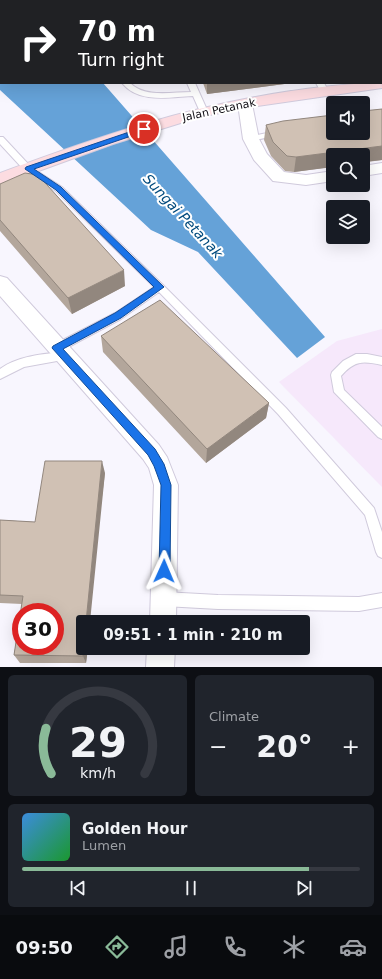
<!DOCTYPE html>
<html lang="en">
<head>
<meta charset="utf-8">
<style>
	body { margin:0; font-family:"DejaVu Sans",sans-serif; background:#20242c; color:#f1f3f6; height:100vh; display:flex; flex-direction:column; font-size:15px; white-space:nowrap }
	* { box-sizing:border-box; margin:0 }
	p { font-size:13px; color:#9ea1a6 }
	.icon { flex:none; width:22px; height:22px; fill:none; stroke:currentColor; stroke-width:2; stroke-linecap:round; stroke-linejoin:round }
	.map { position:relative; height:667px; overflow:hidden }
	.side { display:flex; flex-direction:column; gap:8px; padding:8px; background:#0d0f14; flex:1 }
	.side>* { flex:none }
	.top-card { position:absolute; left:0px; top:0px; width:382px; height:84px; box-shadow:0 4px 16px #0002; background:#202124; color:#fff; overflow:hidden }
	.fabs { position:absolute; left:326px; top:96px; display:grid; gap:8px }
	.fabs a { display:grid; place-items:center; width:44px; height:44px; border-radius:4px; background:#171b24; box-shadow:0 4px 16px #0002; font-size:20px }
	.speed { position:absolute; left:12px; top:603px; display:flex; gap:8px; font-size:20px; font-weight:700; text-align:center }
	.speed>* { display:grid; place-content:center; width:52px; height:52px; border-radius:50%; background:#171b24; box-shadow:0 4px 16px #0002; line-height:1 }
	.speed .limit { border:6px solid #d22; background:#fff; color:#111 }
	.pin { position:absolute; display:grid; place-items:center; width:34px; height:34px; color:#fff; margin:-17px; border:2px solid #fff; border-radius:50%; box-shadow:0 1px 4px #0007 }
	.me { position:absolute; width:44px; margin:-22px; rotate:1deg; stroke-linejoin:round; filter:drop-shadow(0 0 3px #0008) }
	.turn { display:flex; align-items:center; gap:14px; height:84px; padding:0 12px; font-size:18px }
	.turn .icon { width:52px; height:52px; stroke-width:2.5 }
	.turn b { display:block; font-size:28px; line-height:34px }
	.big { font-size:30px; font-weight:800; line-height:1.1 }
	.side .card { flex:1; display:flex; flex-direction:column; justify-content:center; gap:6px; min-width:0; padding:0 14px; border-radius:6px; background:#20242c }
	.side .dial { align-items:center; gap:0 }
	.dial svg { height:104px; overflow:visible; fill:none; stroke:#363941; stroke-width:7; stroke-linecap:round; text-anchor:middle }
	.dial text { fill:#f1f3f6; stroke:none }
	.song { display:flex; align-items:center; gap:12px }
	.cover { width:48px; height:48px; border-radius:6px; background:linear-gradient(135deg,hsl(210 70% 55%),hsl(130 70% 35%)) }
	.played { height:4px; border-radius:2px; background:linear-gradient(90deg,#8aba98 85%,#363941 85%) }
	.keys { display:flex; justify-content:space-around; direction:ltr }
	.heat { display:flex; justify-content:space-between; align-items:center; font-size:22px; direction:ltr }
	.side .tiles { flex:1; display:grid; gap:8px; grid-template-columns:1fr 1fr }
	.card:last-child { grid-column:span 2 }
	.trip { position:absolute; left:76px; top:615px; width:234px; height:40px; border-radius:4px; background:#171b24; box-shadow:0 4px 16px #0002; font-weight:800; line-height:40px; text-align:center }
	.tabs { display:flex; height:64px; justify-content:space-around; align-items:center; background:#090b0e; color:#9ea1a6 }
	.tabs .icon { width:28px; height:28px }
	.tabs .current { color:#8aba98 }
	.tabs b { font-size:18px; color:#f1f3f6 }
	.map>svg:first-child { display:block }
</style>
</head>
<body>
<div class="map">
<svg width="382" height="667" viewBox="0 0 382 667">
	<rect width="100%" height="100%" fill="#f8f6fe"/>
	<path fill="#f6e8fb" d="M 382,329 L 382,487 L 279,382 L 337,341 Z"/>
	<path fill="#65a2d8" d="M 0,0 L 31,1 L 1,1 L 1,83 L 103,83 L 325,337 L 297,358 L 198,252 L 151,230 L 0,90 Z"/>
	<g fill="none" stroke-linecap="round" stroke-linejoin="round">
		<defs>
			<path id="lane" d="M 153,0 L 159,0 L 160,1 L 154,1 Z
				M 381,41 L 382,41 L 382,46 L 381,46 Z
				M 381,64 L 382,64 L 382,68 L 381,68 Z
				M 122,83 L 130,83 C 145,98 171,92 191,92 L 187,83 L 195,83 L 208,112 L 204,114 L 201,114 L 193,96 C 170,97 139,104 122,83 Z
				M 316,83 L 324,83 L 329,92 L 328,94 L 322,94 Z
				M 276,131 L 280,133 L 279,135 L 251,141 L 247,139 L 248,137 Z
				M 0,137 L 3,137 L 31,167 L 62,187 L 163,285 L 286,408 L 374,508 L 382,532 L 382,558 L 378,556 L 376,552 L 365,515 L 278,414 L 159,292 L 121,319 L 61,351 L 53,351 L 52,348 L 53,345 L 115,313 L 154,287 L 56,191 L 25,171 L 0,144 Z
				M 64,352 L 68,353 L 69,356 L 68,359 L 24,367 L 0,379 L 0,369 C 18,356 42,354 64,352 Z
				M 356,354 L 367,354 L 382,357 L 382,365 C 363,361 355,360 341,376 L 344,390 L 382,427 L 382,439 L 378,437 L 334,392 L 331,375 L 332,372 L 343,361 Z
				M 164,592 L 218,595 L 359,597 L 382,593 L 382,607 L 359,611 L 218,609 L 164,606 L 159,604 L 157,599 L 159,594 Z"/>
			<path id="street" d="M 245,100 L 250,101 L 252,104 L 259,139 L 267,154 L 284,172 L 306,175 L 333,171 L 333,181 L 306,185 L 273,181 L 254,160 L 243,139 L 238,104 L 240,101 Z
				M 382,163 L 382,173 L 363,176 L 363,166 Z
				M 0,276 L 7,278 L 159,445 L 167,457 L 178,485 L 176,622 L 150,622 L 154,485 L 149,468 L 143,459 L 0,296 Z
				M 147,648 L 175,648 L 174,667 L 146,667 Z"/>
			<path id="secondary" d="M 381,78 L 382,88 L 250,107 L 200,117 L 113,144 L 0,185 L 0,173 C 97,137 188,106 291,91 C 321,87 350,83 381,83 Z"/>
		</defs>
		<use href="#lane" stroke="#d0cadc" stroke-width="2"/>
		<use href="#street" stroke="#d0cadc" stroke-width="2"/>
		<use href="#secondary" stroke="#d0cadc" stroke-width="2"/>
		<use href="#lane" fill="#fff" fill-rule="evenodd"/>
		<use href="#street" fill="#fff" fill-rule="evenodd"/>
		<use href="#secondary" fill="#fcdce1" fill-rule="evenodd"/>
	</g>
	<path fill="#b3a69b" d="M 170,0 L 349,0 L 339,1 L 171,1 Z
		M 203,83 L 292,83 L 207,94 Z
		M 382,109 L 382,160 L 294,172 L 285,171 L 271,156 L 264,140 L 266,125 Z
		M 0,184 L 125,286 L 72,314 L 0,231 Z
		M 101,336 L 269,403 L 266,418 L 206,463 L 103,352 Z
		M 105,473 L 83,648 L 88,648 L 86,663 L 20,663 L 14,655 L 22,604 L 0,603 L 0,520 L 35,522 Z"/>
	<path fill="#92877e" d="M 254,0 L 349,0 L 339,1 L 254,1 Z
		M 207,83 L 292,83 L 207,94 Z
		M 382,146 L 382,160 L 363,162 L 363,155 L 333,155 L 333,167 L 294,172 L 296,157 Z
		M 124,270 L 125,286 L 72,314 L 68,298 Z
		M 269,403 L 266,418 L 206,463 L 207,449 Z
		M 102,461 L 105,473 L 90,622 L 86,622 Z
		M 83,648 L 88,648 L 86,663 L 83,656 Z"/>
	<path fill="#d0c1b4" stroke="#92877e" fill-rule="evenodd" d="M 176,0 L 258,0 L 258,1 L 177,1 Z
		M 382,109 L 382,146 L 296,157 L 287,156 L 273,142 L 266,125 L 283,121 L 333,115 L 333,133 L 363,133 L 363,111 Z
		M 25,173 L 38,175 L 124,270 L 68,298 L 0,220 L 0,184 Z
		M 160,300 L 269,403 L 207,449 L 101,336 Z
		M 45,461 L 102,461 L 86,622 L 83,622 L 83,656 L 14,655 L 23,596 L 0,595 L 0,520 L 35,522 ZM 21,612 L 55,612 L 55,646 L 21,646 Z"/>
	<path fill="#1a73e8" stroke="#114b97" d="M 144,127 L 147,129 L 146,131 L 34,169 L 61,187 L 164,287 L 121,318 L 63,349 L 155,449 L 164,464 L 171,485 L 170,571 L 168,575 L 164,577 L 160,575 L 159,571 L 161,485 L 154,466 L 148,455 L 52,348 L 53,346 L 115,313 L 154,287 L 56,190 L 25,169 L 26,167 Z"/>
	<g text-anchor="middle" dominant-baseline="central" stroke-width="4" stroke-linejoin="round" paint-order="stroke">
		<g font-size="11" fill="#100e14" stroke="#fff">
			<text transform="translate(219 110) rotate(-12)">Jalan Petanak</text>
		</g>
		<g font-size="14" font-style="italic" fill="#004a7d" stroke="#fff">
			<text transform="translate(183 216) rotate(47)">Sungai Petanak</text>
		</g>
	</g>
</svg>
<div class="fabs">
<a><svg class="icon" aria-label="sound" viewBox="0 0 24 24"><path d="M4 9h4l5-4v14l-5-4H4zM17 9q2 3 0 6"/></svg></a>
<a><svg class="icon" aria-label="search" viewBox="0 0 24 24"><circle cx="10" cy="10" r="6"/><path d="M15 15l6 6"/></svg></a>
<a><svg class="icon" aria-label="layers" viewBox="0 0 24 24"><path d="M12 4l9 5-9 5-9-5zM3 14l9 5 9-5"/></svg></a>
</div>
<div class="speed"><div class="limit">30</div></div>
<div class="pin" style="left:144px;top:129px;background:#d93025"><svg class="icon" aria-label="arrive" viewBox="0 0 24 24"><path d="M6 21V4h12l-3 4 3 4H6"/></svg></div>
<svg class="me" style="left:164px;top:571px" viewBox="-20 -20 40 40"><path d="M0-17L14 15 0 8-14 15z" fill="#1a73e8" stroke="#fff" stroke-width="4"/></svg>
<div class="trip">09:51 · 1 min · 210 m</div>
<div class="top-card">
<div class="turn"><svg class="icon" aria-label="right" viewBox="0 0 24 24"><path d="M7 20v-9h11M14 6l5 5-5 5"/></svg><div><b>70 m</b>Turn right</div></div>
</div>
</div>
<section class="side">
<div class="tiles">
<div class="card dial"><svg viewBox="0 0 100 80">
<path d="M14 69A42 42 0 1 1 86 69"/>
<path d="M14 69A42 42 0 0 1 10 34" stroke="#8aba98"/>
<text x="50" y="56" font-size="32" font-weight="700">29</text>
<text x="50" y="72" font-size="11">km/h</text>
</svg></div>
<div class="card"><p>Climate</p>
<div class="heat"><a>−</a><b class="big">20°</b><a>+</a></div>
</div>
<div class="card">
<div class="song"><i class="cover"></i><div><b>Golden Hour</b><p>Lumen</p></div></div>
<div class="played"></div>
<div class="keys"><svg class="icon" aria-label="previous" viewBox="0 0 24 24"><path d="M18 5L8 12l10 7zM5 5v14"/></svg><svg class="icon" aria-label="pause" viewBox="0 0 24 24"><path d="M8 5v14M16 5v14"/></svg><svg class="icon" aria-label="next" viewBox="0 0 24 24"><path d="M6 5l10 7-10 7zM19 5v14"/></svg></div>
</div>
</div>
</section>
<nav class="tabs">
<b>09:50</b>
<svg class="icon current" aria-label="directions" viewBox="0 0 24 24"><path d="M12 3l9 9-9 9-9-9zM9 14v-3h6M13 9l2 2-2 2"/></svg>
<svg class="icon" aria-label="music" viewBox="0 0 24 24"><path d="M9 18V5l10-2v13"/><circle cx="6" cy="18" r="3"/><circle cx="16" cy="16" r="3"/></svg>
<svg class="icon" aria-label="phone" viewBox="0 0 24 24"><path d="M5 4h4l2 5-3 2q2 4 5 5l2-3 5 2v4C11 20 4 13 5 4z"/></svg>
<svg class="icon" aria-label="climate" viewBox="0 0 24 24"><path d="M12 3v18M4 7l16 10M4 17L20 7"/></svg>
<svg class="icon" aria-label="car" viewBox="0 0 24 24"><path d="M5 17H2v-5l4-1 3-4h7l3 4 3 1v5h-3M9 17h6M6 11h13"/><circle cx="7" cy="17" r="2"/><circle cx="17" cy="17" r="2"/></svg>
</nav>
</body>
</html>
